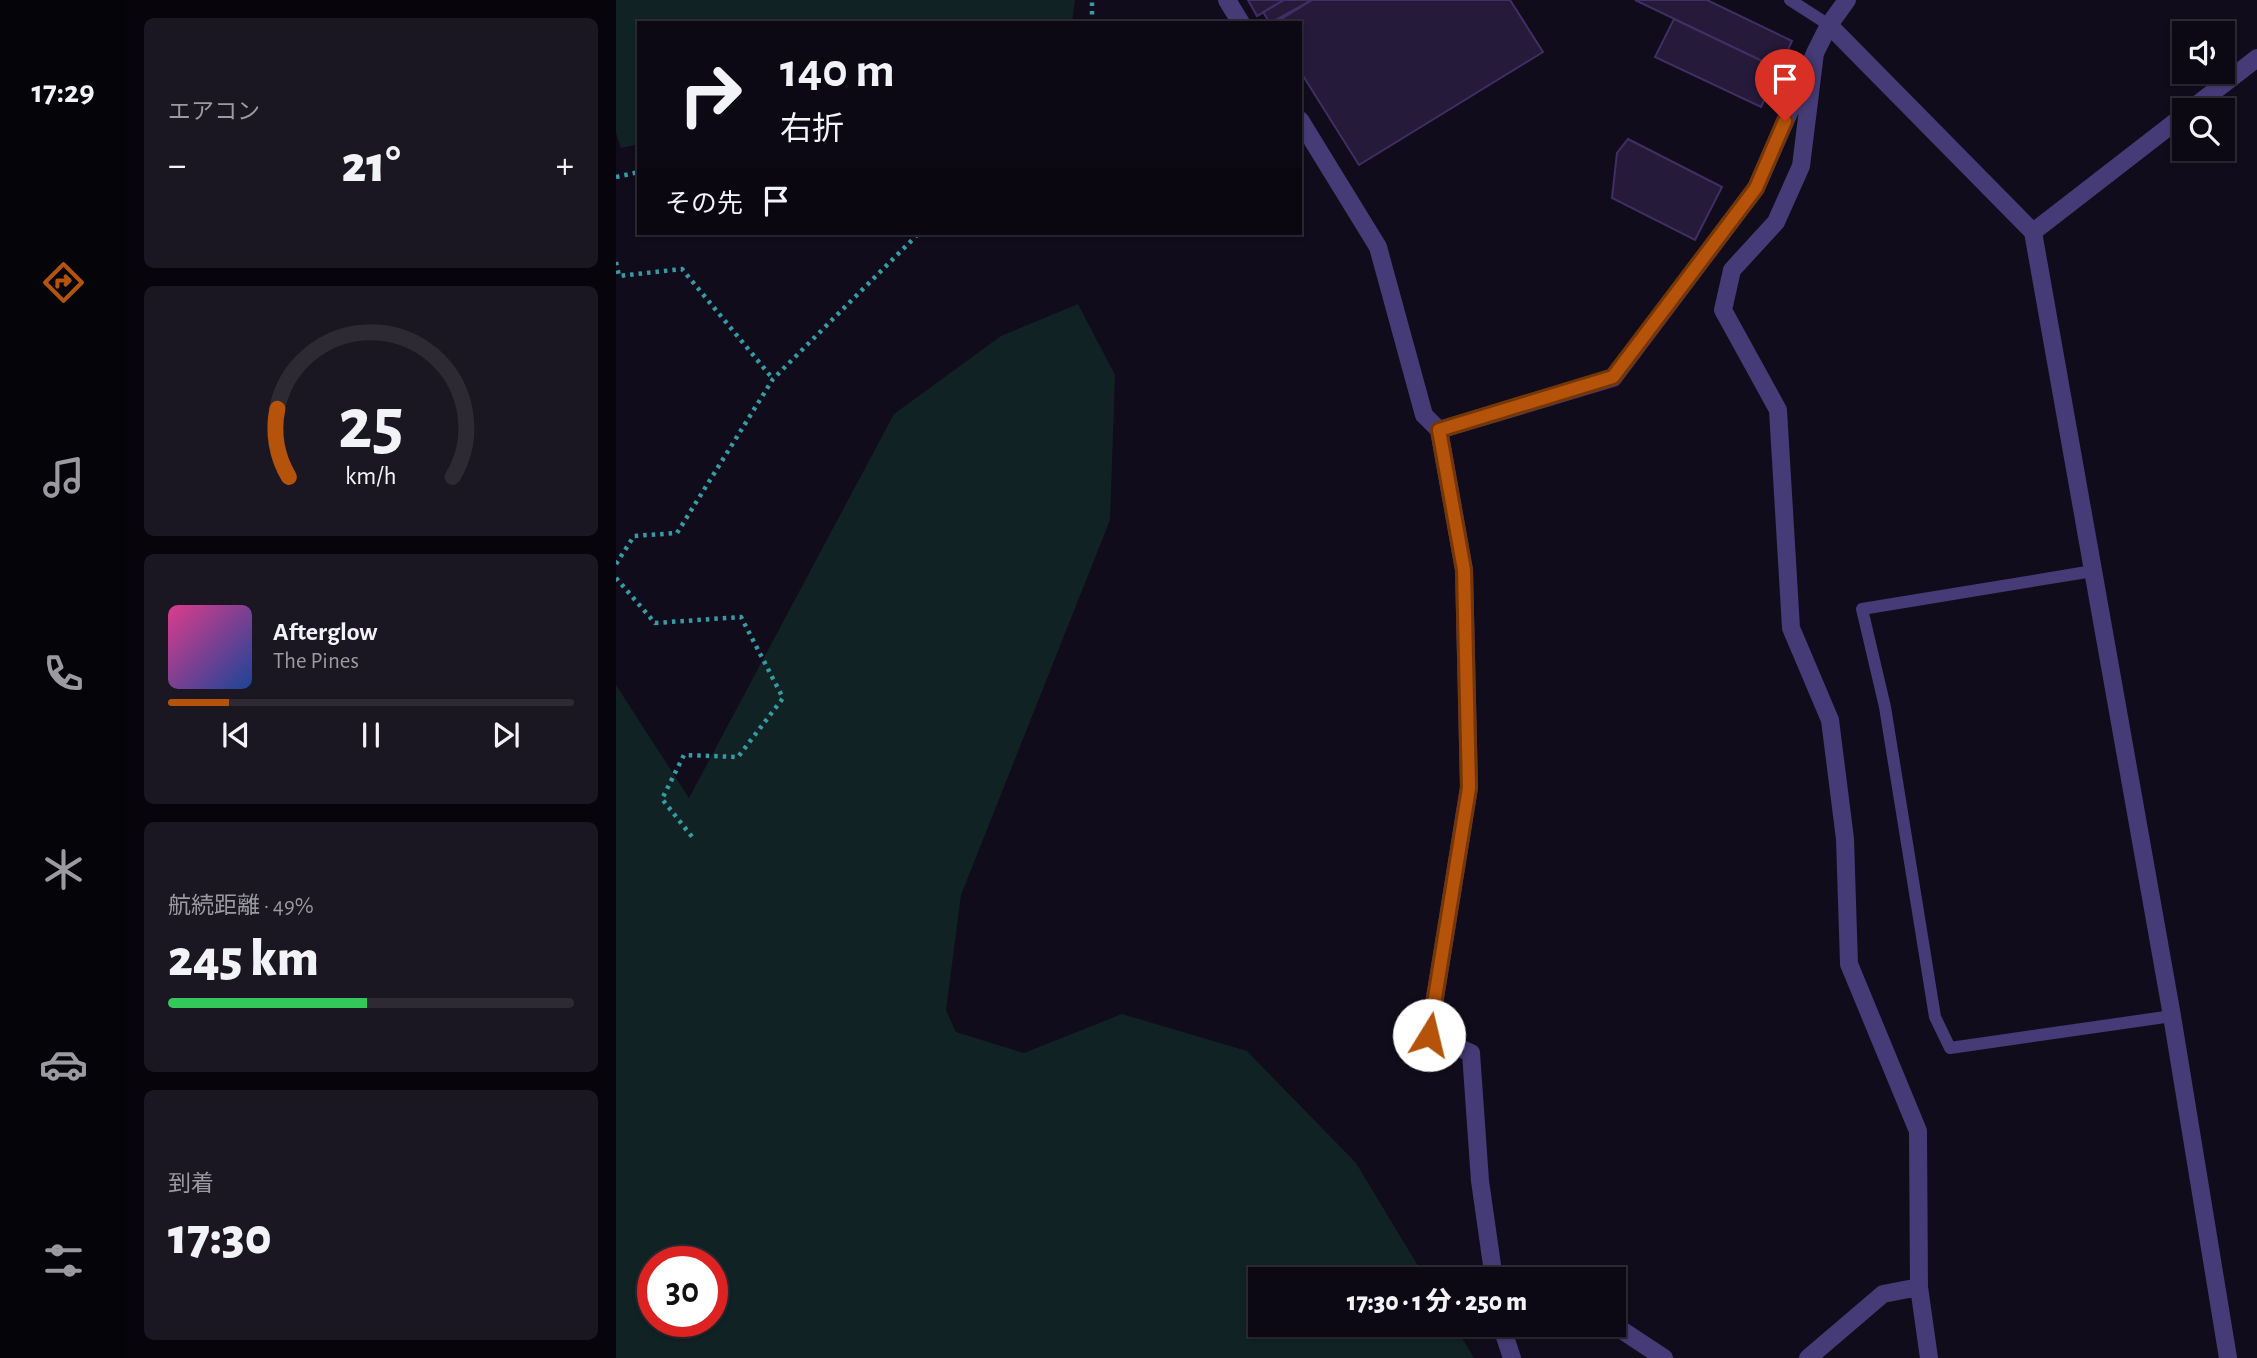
<!DOCTYPE html>
<html lang="ja">
<head>
<meta charset="utf-8">
<style>
	body { margin:0; font-family:"Alegreya Sans","Noto Sans JP",sans-serif; background:#1b1722; color:#f1f3f6; height:100vh; display:flex; flex-direction:column; font-size:26px; white-space:nowrap }
	* { box-sizing:border-box; margin:0 }
	p { font-size:23px; color:#9a9aa0 }
	.icon { flex:none; width:38px; height:38px; fill:none; stroke:currentColor; stroke-width:2; stroke-linecap:round; stroke-linejoin:round }
	.map { position:relative; flex:1; overflow:hidden }
	.drawer { display:flex; flex-direction:column; gap:18px; padding:18px; background:#07050b; width:490px }
	.drawer>* { flex:none }
	.top-card { position:absolute; left:21px; top:21px; width:665px; height:214px; border-radius:0px; box-shadow:0 2px 5px #0004,0 0 0 2px #2d2a34; background:#0d0914; color:#f1f3f6; overflow:hidden }
	.fabs { position:absolute; left:1556px; top:21px; display:grid; gap:14px }
	.fabs a { display:grid; place-items:center; width:63px; height:63px; border-radius:0px; background:#0d0914; box-shadow:0 2px 5px #0004,0 0 0 2px #2d2a34; font-size:35px }
	.speed { position:absolute; left:21px; top:1246px; display:flex; gap:14px; font-size:35px; font-weight:700; text-align:center }
	.speed>* { display:grid; place-content:center; width:91px; height:91px; border-radius:50%; background:#0d0914; box-shadow:0 2px 5px #0004,0 0 0 2px #2d2a34; line-height:1 }
	.speed .limit { border:10px solid #d22; background:#fff; color:#111 }
	.pin { position:absolute; display:grid; place-items:center; width:60px; height:60px; color:#fff; margin:-72px -30px; border-radius:50% 50% 50% 0; rotate:-45deg; box-shadow:0 0 7px #0007 }
	.pin .icon { rotate:45deg }
	.me { position:absolute; width:77px; margin:-38px; rotate:9deg; stroke-linejoin:round; filter:drop-shadow(0 0 5px #0008) }
	.turn { display:flex; align-items:center; gap:24px; height:147px; padding:0 28px; font-size:32px }
	.turn .icon { width:91px; height:91px; stroke-width:2.5 }
	.turn b { display:block; font-size:49px; line-height:60px }
	.then { display:flex; align-items:center; height:66px; padding:0 28px; background:#0003; gap:14px; font-size:26px }
	.big { font-size:52px; font-weight:800; line-height:1.1 }
	.drawer .tile { flex:1; display:flex; flex-direction:column; justify-content:center; gap:10px; min-width:0; padding:0 24px; border-radius:10px; background:#1b1722 }
	.drawer .dial { align-items:center; gap:0 }
	.dial svg { height:182px; overflow:visible; fill:none; stroke:#2d2a34; stroke-width:7; stroke-linecap:round; text-anchor:middle }
	.dial text { fill:#f1f3f6; stroke:none }
	.song { display:flex; align-items:center; gap:21px }
	.cover { width:84px; height:84px; border-radius:10px; background:linear-gradient(135deg,hsl(330 70% 55%),hsl(220 70% 35%)) }
	.played { height:7px; border-radius:4px; background:linear-gradient(90deg,#b45309 15%,#2d2a34 15%) }
	.keys { display:flex; justify-content:space-around; direction:ltr }
	.heat { display:flex; justify-content:space-between; align-items:center; font-size:38px; direction:ltr }
	.charge { height:10px; border-radius:5px; background:linear-gradient(90deg,#34c759 49%,#2d2a34 0) }
	.trip { position:absolute; left:632px; top:1267px; width:378px; height:70px; border-radius:0px; background:#0d0914; box-shadow:0 2px 5px #0004,0 0 0 2px #2d2a34; font-weight:800; line-height:70px; text-align:center }
	main { display:flex; flex:1; min-height:0 }
	.tab-bar { display:flex; flex-direction:column; width:126px; justify-content:space-around; align-items:center; background:#050408; color:#9a9aa0 }
	.tab-bar .icon { width:49px; height:49px }
	.tab-bar .current { color:#b45309 }
	.tab-bar b { font-size:32px; color:#f1f3f6 }
	.map>svg:first-child { display:block }
</style>
</head>
<body>
<main>
<nav class="tab-bar">
<b>17:29</b>
<svg class="icon current" aria-label="directions" viewBox="0 0 24 24"><path d="M12 3l9 9-9 9-9-9zM9 14v-3h6M13 9l2 2-2 2"/></svg>
<svg class="icon" aria-label="music" viewBox="0 0 24 24"><path d="M9 18V5l10-2v13"/><circle cx="6" cy="18" r="3"/><circle cx="16" cy="16" r="3"/></svg>
<svg class="icon" aria-label="phone" viewBox="0 0 24 24"><path d="M5 4h4l2 5-3 2q2 4 5 5l2-3 5 2v4C11 20 4 13 5 4z"/></svg>
<svg class="icon" aria-label="climate" viewBox="0 0 24 24"><path d="M12 3v18M4 7l16 10M4 17L20 7"/></svg>
<svg class="icon" aria-label="car" viewBox="0 0 24 24"><path d="M5 17H2v-5l4-1 3-4h7l3 4 3 1v5h-3M9 17h6M6 11h13"/><circle cx="7" cy="17" r="2"/><circle cx="17" cy="17" r="2"/></svg>
<svg class="icon" aria-label="filters" viewBox="0 0 24 24"><path d="M4 7h16M4 17h16"/><circle cx="9" cy="7" r="2"/><circle cx="15" cy="17" r="2"/></svg>
</nav>
<section class="drawer">
<div class="tile"><p>エアコン</p>
<div class="heat"><a>−</a><b class="big">21°</b><a>+</a></div>
</div>
<div class="tile dial"><svg viewBox="0 0 100 80">
<path d="M14 69A42 42 0 1 1 86 69"/>
<path d="M14 69A42 42 0 0 1 9 39" stroke="#b45309"/>
<text x="50" y="56" font-size="32" font-weight="700">25</text>
<text x="50" y="72" font-size="11">km/h</text>
</svg></div>
<div class="tile">
<div class="song"><i class="cover"></i><div><b>Afterglow</b><p>The Pines</p></div></div>
<div class="played"></div>
<div class="keys"><svg class="icon" aria-label="previous" viewBox="0 0 24 24"><path d="M18 5L8 12l10 7zM5 5v14"/></svg><svg class="icon" aria-label="pause" viewBox="0 0 24 24"><path d="M8 5v14M16 5v14"/></svg><svg class="icon" aria-label="next" viewBox="0 0 24 24"><path d="M6 5l10 7-10 7zM19 5v14"/></svg></div>
</div>
<div class="tile"><p>航続距離 · 49%</p><b class="big">245 km</b><div class="charge"></div></div>
<div class="tile"><p>到着</p><b class="big">17:30</b></div>
</section>
<div class="map">
<svg width="1641" height="1358" viewBox="0 0 1641 1358">
	<rect width="100%" height="100%" fill="#110c1b"/>
	<path fill="#102224" fill-rule="evenodd" d="M 0,0 L 459,0 L 456,23 L 23,23 L 23,144 L 5,148 L 0,133 Z
		M 462,304 L 499,375 L 494,520 L 345,895 L 330,1010 L 340,1032 L 408,1053 L 506,1014 L 631,1051 L 740,1163 L 810,1279 L 644,1279 L 644,1325 L 838,1325 L 858,1358 L 0,1358 L 0,685 L 73,798 L 278,414 L 385,336 ZM 37,1262 L 96,1262 L 96,1321 L 37,1321 Z"/>
	<path fill="#251a3a" stroke="#402e64" stroke-width="2" d="M 632,0 L 668,0 L 641,16 Z
		M 668,0 L 696,0 L 654,23 L 647,12 Z
		M 696,0 L 894,0 L 927,52 L 743,165 L 684,71 L 684,23 L 659,23 Z
		M 1019,0 L 1091,0 L 1176,41 L 1163,69 Z
		M 1058,19 L 1163,69 L 1145,107 L 1039,57 Z
		M 1012,139 L 1106,187 L 1079,240 L 996,198 L 1001,153 Z"/>
	<g fill="none" stroke-linecap="round" stroke-linejoin="round">
		<path stroke="#359ba4" stroke-width="4.5" stroke-dasharray="3.5 5" stroke-linecap="butt" d="M 476,23 L 476,0
			M 0,177 L 23,172
			M 0,262 L 3,276 L 66,269 L 157,379
			M 0,564 L 18,536 L 61,533 L 157,379 L 303,233
			M 0,578 L 39,623 L 125,617 L 167,698 L 122,757 L 68,755 L 46,799 L 77,838"/>
		<path stroke="#453b76" stroke-width="12" d="M 1174,0 L 1213,25
			M 1477,571 L 1246,609 L 1269,707 L 1319,1017 L 1334,1048 L 1556,1016"/>
		<path stroke="#453b76" stroke-width="18" d="M 611,0 L 625,23
			M 1213,25 L 1417,232 L 1556,1016 L 1612,1358
			M 1199,53 L 1185,166 L 1160,222 L 1116,270 L 1107,310 L 1162,410 L 1175,628 L 1214,720 L 1229,839 L 1233,964 L 1302,1131 L 1303,1287 L 1313,1358
			M 1574,110 L 1641,58
			M 684,120 L 762,247 L 808,415 L 823,430 L 848,570 L 853,787 L 813,1035 L 855,1053 L 864,1181 L 878,1279
			M 1417,232 L 1568,115
			M 823,430 L 997,378 L 1140,188 L 1199,53 L 1213,25 L 1231,0
			M 885,1325 L 896,1358
			M 998,1325 L 1048,1358
			M 1192,1358 L 1267,1294 L 1303,1287"/>
	</g>
	<g fill="none" stroke-linecap="round" stroke-linejoin="round">
		<defs>
			<path id="route" d="M 813,1035 L 853,788 L 848,570 L 823,430 L 997,377 L 1140,188 L 1169,121"/>
		</defs>
		<use href="#route" stroke="#753606" stroke-width="18"/>
		<use href="#route" stroke="#b45309" stroke-width="12"/>
	</g>
</svg>
<div class="fabs">
<a><svg class="icon" aria-label="sound" viewBox="0 0 24 24"><path d="M4 9h4l5-4v14l-5-4H4zM17 9q2 3 0 6"/></svg></a>
<a><svg class="icon" aria-label="search" viewBox="0 0 24 24"><circle cx="10" cy="10" r="6"/><path d="M15 15l6 6"/></svg></a>
</div>
<div class="speed"><div class="limit">30</div></div>
<div class="pin" style="left:1169px;top:121px;background:#d93025"><svg class="icon" aria-label="arrive" viewBox="0 0 24 24"><path d="M6 21V4h12l-3 4 3 4H6"/></svg></div>
<svg class="me" style="left:813px;top:1035px" viewBox="-20 -20 40 40"><circle r="19" fill="#fff"/><path d="M0-13L10 11 0 6-10 11z" fill="#b45309"/></svg>
<div class="trip">17:30 · 1 分 · 250 m</div>
<div class="top-card">
<div class="turn"><svg class="icon" aria-label="right" viewBox="0 0 24 24"><path d="M7 20v-9h11M14 6l5 5-5 5"/></svg><div><b>140 m</b>右折</div></div>
<div class="then">その先<svg class="icon" aria-label="arrive" viewBox="0 0 24 24"><path d="M6 21V4h12l-3 4 3 4H6"/></svg></div>
</div>
</div>
</main>
</body>
</html>
